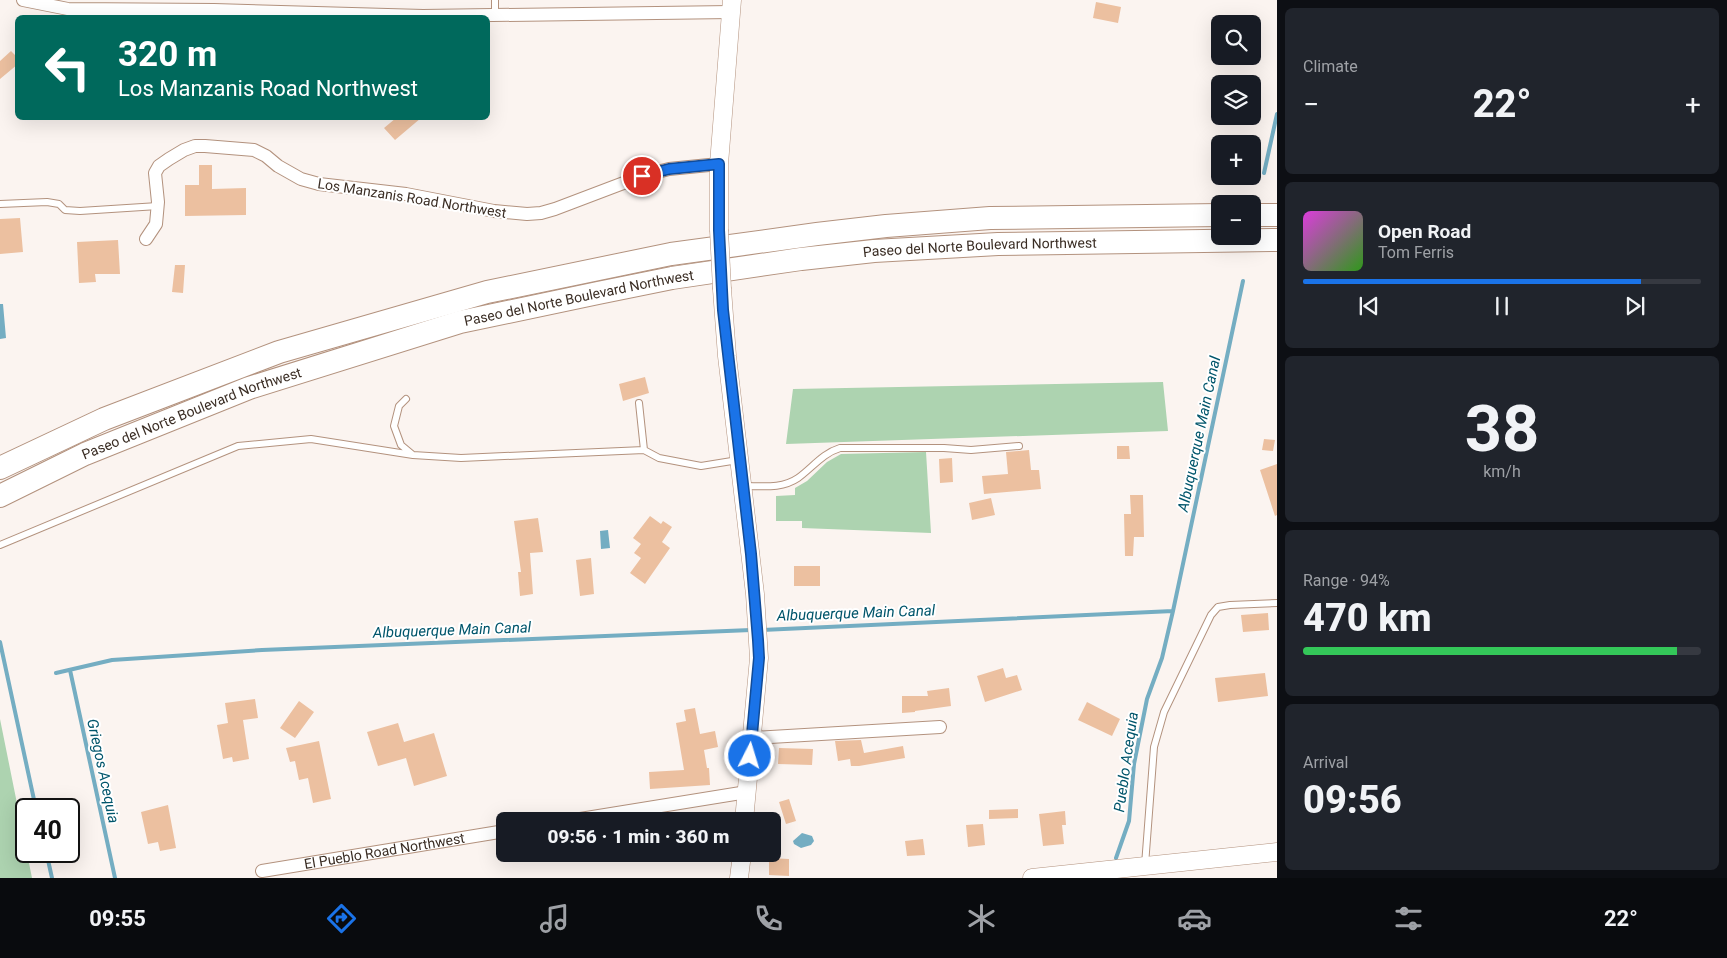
<!DOCTYPE html>
<html lang="en">
<head>
<meta charset="utf-8">
<style>
	body { margin:0; font-family:Roboto,sans-serif; background:#20242c; color:#f1f3f6; height:100vh; display:flex; flex-direction:column; font-size:19px; white-space:nowrap }
	* { box-sizing:border-box; margin:0 }
	p { font-size:16px; color:#9ea1a6 }
	.icon { flex:none; width:28px; height:28px; fill:none; stroke:currentColor; stroke-width:2; stroke-linecap:round; stroke-linejoin:round }
	.map { position:relative; flex:1; overflow:hidden }
	.sheet { display:flex; flex-direction:column; gap:8px; padding:8px; background:#0d0f14; width:450px }
	.sheet>* { flex:none }
	.top-card { position:absolute; left:15px; top:15px; width:475px; height:105px; border-radius:8px; box-shadow:0 5px 20px #0002; background:#00695c; color:#fff; overflow:hidden }
	.fabs { position:absolute; left:1211px; top:15px; display:grid; gap:10px }
	.fabs a { display:grid; place-items:center; width:50px; height:50px; border-radius:8px; background:#171b24; box-shadow:0 5px 20px #0002; font-size:25px }
	.speed { position:absolute; left:15px; top:798px; display:flex; gap:10px; font-size:25px; font-weight:700; text-align:center }
	.speed>* { display:grid; place-content:center; width:65px; height:65px; border-radius:50%; background:#171b24; box-shadow:0 5px 20px #0002; line-height:1 }
	.speed .limit { border:2px solid #111; border-radius:8px; background:#fff; color:#111 }
	.pin { position:absolute; display:grid; place-items:center; width:42px; height:42px; color:#fff; margin:-21px; border:2px solid #fff; border-radius:50%; box-shadow:0 1px 5px #0007 }
	.me { position:absolute; width:55px; margin:-28px; rotate:5deg; stroke-linejoin:round; filter:drop-shadow(0 0 4px #0008) }
	.turn { display:flex; align-items:center; gap:18px; height:105px; padding:0 20px; font-size:22px }
	.turn .icon { width:65px; height:65px; stroke-width:2.5 }
	.turn b { display:block; font-size:35px; line-height:42px }
	.big { font-size:38px; font-weight:800; line-height:1.1 }
	.sheet .card { flex:1; display:flex; flex-direction:column; justify-content:center; gap:8px; min-width:0; padding:0 18px; border-radius:8px; background:#20242c }
	.sheet .dial { align-items:center; gap:0 }
	.dial b { font-size:65px; line-height:1 }
	.song { display:flex; align-items:center; gap:15px }
	.cover { width:60px; height:60px; border-radius:8px; background:linear-gradient(135deg,hsl(300 70% 55%),hsl(110 70% 35%)) }
	.played { height:5px; border-radius:2px; background:linear-gradient(90deg,#1a73e8 85%,#363941 85%) }
	.keys { display:flex; justify-content:space-around; direction:ltr }
	.heat { display:flex; justify-content:space-between; align-items:center; font-size:28px; direction:ltr }
	.charge { height:8px; border-radius:4px; background:linear-gradient(90deg,#34c759 94%,#363941 0) }
	.trip { position:absolute; left:496px; top:812px; width:285px; height:50px; border-radius:8px; background:#171b24; box-shadow:0 5px 20px #0002; font-weight:800; line-height:50px; text-align:center }
	.dock { display:flex; height:80px; justify-content:space-around; align-items:center; background:#090b0e; color:#9ea1a6 }
	.dock .icon { width:35px; height:35px }
	.dock .current { color:#1a73e8 }
	.dock b { font-size:22px; color:#f1f3f6 }
	main { display:flex; flex:1; min-height:0 }
	.map>svg:first-child { display:block }
</style>
</head>
<body>
<main>
<div class="map">
<svg width="1277" height="878" viewBox="0 0 1277 878">
	<rect width="100%" height="100%" fill="#fbf4f0"/>
	<path fill="#add3b0" d="M 1163,382 L 1168,431 L 786,444 L 793,389 Z
		M 926,452 L 931,533 L 802,528 L 802,521 L 776,521 L 776,496 L 795,495 L 795,488 L 807,481 L 827,462 L 841,454 Z
		M 0,719 L 32,878 L 0,878 Z"/>
	<path fill="#74adc2" d="M 0,304 L 3,304 L 6,338 L 0,339 Z
		M 608,530 L 610,548 L 601,549 L 600,531 Z
		M 802,833 L 812,836 L 814,841 L 811,845 L 801,848 L 794,844 L 793,841 Z"/>
	<g fill="none" stroke-linecap="round" stroke-linejoin="round">
		<path stroke="#74adc2" stroke-width="4" d="M 1264,173 L 1277,114
			M 761,630 L 1173,611
			M 0,642 L 36,809
			M 70,670 L 115,878
			M 56,673 L 112,660 L 262,650 L 751,630
			M 46,851 L 52,878
			M 1116,858 L 1129,821 L 1134,764 L 1147,699 L 1162,658 L 1173,611 L 1243,281"/>
	</g>
	<path fill="#ecc0a0" d="M 1096,2 L 1121,7 L 1118,23 L 1093,18 Z
		M 11,51 L 18,58 L 18,64 L 0,79 L 0,61 Z
		M 396,118 L 421,118 L 395,140 L 384,128 Z
		M 199,165 L 212,165 L 212,189 L 246,188 L 246,215 L 185,216 L 185,185 L 199,185 Z
		M 20,218 L 23,252 L 0,254 L 0,219 Z
		M 118,240 L 120,274 L 95,274 L 96,282 L 79,283 L 77,242 Z
		M 175,265 L 185,265 L 183,293 L 172,292 Z
		M 645,377 L 649,393 L 623,401 L 619,384 Z
		M 1264,439 L 1275,440 L 1273,451 L 1262,450 Z
		M 1117,446 L 1129,446 L 1130,459 L 1117,459 Z
		M 1029,450 L 1031,470 L 1039,470 L 1041,489 L 984,494 L 982,476 L 1008,474 L 1006,452 Z
		M 952,458 L 953,482 L 940,483 L 939,459 Z
		M 1277,464 L 1277,515 L 1275,516 L 1260,470 Z
		M 1130,495 L 1143,495 L 1144,537 L 1134,537 L 1133,556 L 1125,556 L 1124,514 L 1131,514 Z
		M 991,498 L 995,515 L 972,520 L 969,503 Z
		M 650,516 L 661,524 L 663,521 L 672,527 L 662,542 L 670,548 L 645,584 L 630,573 L 641,558 L 634,553 L 641,544 L 633,538 Z
		M 538,518 L 543,552 L 530,553 L 533,594 L 520,596 L 518,572 L 521,572 L 514,521 Z
		M 591,558 L 594,594 L 580,596 L 576,560 Z
		M 794,566 L 820,566 L 820,586 L 794,586 Z
		M 1268,613 L 1269,630 L 1243,632 L 1241,615 Z
		M 1003,668 L 1006,678 L 1017,675 L 1022,690 L 985,702 L 977,676 Z
		M 1265,673 L 1268,696 L 1218,702 L 1215,678 Z
		M 949,688 L 951,706 L 915,711 L 915,712 L 902,713 L 902,696 L 928,696 L 927,691 Z
		M 255,699 L 258,718 L 243,720 L 249,759 L 233,762 L 232,757 L 223,759 L 217,725 L 228,723 L 225,703 Z
		M 299,701 L 314,712 L 295,738 L 280,728 Z
		M 1087,702 L 1120,719 L 1112,736 L 1078,720 Z
		M 695,708 L 700,734 L 715,731 L 718,747 L 704,750 L 707,768 L 709,768 L 710,785 L 650,789 L 649,772 L 684,770 L 676,723 L 686,721 L 684,710 Z
		M 398,723 L 404,742 L 434,733 L 447,776 L 414,786 L 406,758 L 378,766 L 367,732 Z
		M 861,740 L 864,753 L 903,746 L 905,758 L 859,766 L 851,766 L 850,759 L 838,761 L 835,741 Z
		M 319,741 L 331,799 L 313,803 L 308,778 L 299,780 L 295,761 L 290,762 L 286,748 Z
		M 779,748 L 813,749 L 812,765 L 778,764 Z
		M 789,799 L 796,821 L 786,824 L 779,802 Z
		M 168,805 L 176,848 L 160,851 L 158,842 L 148,844 L 141,812 Z
		M 1018,809 L 1018,818 L 989,819 L 989,810 Z
		M 1065,811 L 1066,825 L 1062,825 L 1064,844 L 1043,846 L 1039,814 Z
		M 983,824 L 985,845 L 968,847 L 966,825 Z
		M 923,839 L 925,855 L 907,856 L 905,841 Z
		M 769,858 L 789,859 L 789,876 L 769,875 Z"/>
	<g fill="none" stroke-linecap="round" stroke-linejoin="round">
		<defs>
			<path id="lane" d="M 495,0 L 495,15
				M 0,204 L 47,202 L 59,204 L 65,210 L 80,211 L 158,206
				M 406,399 L 399,406 L 394,426 L 401,445 L 413,455 L 461,458 L 644,450 L 659,458 L 701,466 L 738,460
				M 639,403 L 644,450
				M 744,486 C 762,486 782,489 798,478 C 812,468 823,453 840,448 L 944,448 L 971,450 L 1019,446
				M 0,545 L 238,446 L 311,439 L 413,455
				M 1145,865 L 1154,747 L 1164,712 L 1211,615 L 1218,607 L 1230,605 L 1277,603"/>
			<g id="street">
				<path d="M 23,0 L 68,9 L 214,10 L 423,16 L 731,12"/>
				<path d="M 146,239 L 156,224 L 158,202 L 155,173 L 159,166 L 169,159 L 184,150 L 195,146 L 205,146 L 254,150 L 266,156 L 278,166 L 301,179 L 319,184 L 406,194 L 494,211 L 527,214 L 541,213 L 555,209 L 642,176 L 669,169 L 719,164"/>
				<path d="M 752,738 L 940,727"/>
				<path d="M 568,821 L 747,792"/>
				<path id="s1" d="M 262,871 L 505,831"/>
			</g>
			<path id="secondary" d="M 719,230 L 719,164 L 732,0
				M 722,289 L 727,356 L 755,594 L 759,658 L 744,821
				M 739,878 L 742,854
				M 1032,878 L 1277,852"/>
			<g id="highway">
				<path d="M 1252,215 L 1277,215"/>
				<path d="M 0,468 L 104,419 L 279,352 L 487,292 L 671,254 L 817,234 L 886,226 L 990,218 L 1220,215"/>
				<path id="s2" d="M 0,496 L 85,454 L 249,388 L 460,322 L 598,293 L 672,278 L 801,259 L 874,251 L 998,244 L 1277,240"/>
			</g>
		</defs>
		<use href="#lane" stroke="#b3927e" stroke-width="8"/>
		<use href="#street" stroke="#b3927e" stroke-width="14"/>
		<use href="#secondary" stroke="#b3927e" stroke-width="19"/>
		<use href="#highway" stroke="#b3927e" stroke-width="24"/>
		<use href="#lane" stroke="#fff" stroke-width="6"/>
		<use href="#street" stroke="#fff" stroke-width="12"/>
		<use href="#secondary" stroke="#fff" stroke-width="18"/>
		<use href="#highway" stroke="#fff" stroke-width="22"/>
		<defs>
			<path id="secondary-bridge" d="M 719,230 L 722,289"/>
		</defs>
		<use href="#secondary-bridge" stroke="#b3927e" stroke-width="19" stroke-linecap="butt"/>
		<use href="#secondary-bridge" stroke="#fff" stroke-width="18"/>
	</g>
	<g fill="none" stroke-linecap="round" stroke-linejoin="round">
		<defs>
			<path id="route" d="M 642,176 L 669,169 L 719,164 L 719,230 L 723,310 L 751,554 L 758,640 L 759,658 L 750,756"/>
		</defs>
		<use href="#route" stroke="#114b97" stroke-width="12"/>
		<use href="#route" stroke="#1a73e8" stroke-width="9"/>
	</g>
	<g text-anchor="middle" dominant-baseline="central" stroke-width="4" stroke-linejoin="round" paint-order="stroke">
		<g font-size="14" fill="#3a2d24" stroke="#fff">
			<text transform="translate(412 198) rotate(9)">Los Manzanis Road Northwest</text>
			<text stroke="none"><textPath href="#s2" startOffset="1019">Paseo del Norte Boulevard Northwest</textPath></text>
			<text stroke="none"><textPath href="#s2" startOffset="614">Paseo del Norte Boulevard Northwest</textPath></text>
			<text stroke="none"><textPath href="#s2" startOffset="209">Paseo del Norte Boulevard Northwest</textPath></text>
			<text stroke="none"><textPath href="#s1" startOffset="124">El Pueblo Road Northwest</textPath></text>
		</g>
		<g font-size="15" font-style="italic" fill="#00556b" stroke="#fff">
			<text transform="translate(1199 434) rotate(-78)">Albuquerque Main Canal</text>
			<text transform="translate(856 613) rotate(-2)">Albuquerque Main Canal</text>
			<text transform="translate(452 630) rotate(-2)">Albuquerque Main Canal</text>
			<text transform="translate(1126 762) rotate(-82)">Pueblo Acequia</text>
			<text transform="translate(103 771) rotate(78)">Griegos Acequia</text>
		</g>
	</g>
</svg>
<div class="fabs">
<a><svg class="icon" aria-label="search" viewBox="0 0 24 24"><circle cx="10" cy="10" r="6"/><path d="M15 15l6 6"/></svg></a>
<a><svg class="icon" aria-label="layers" viewBox="0 0 24 24"><path d="M12 4l9 5-9 5-9-5zM3 14l9 5 9-5"/></svg></a>
<a>+</a>
<a>−</a>
</div>
<div class="speed"><div class="limit">40</div></div>
<div class="pin" style="left:642px;top:176px;background:#d93025"><svg class="icon" aria-label="arrive" viewBox="0 0 24 24"><path d="M6 21V4h12l-3 4 3 4H6"/></svg></div>
<svg class="me" style="left:750px;top:756px" viewBox="-20 -20 40 40"><circle r="17" fill="#1a73e8" stroke="#fff" stroke-width="3"/><path d="M0-11L8 9 0 5-8 9z" fill="#fff"/></svg>
<div class="trip">09:56 · 1 min · 360 m</div>
<div class="top-card">
<div class="turn"><svg class="icon" aria-label="left" viewBox="0 0 24 24"><path d="M17 20v-9H6M10 6l-5 5 5 5"/></svg><div><b>320 m</b>Los Manzanis Road Northwest</div></div>
</div>
</div>
<section class="sheet">
<div class="card"><p>Climate</p>
<div class="heat"><a>−</a><b class="big">22°</b><a>+</a></div>
</div>
<div class="card">
<div class="song"><i class="cover"></i><div><b>Open Road</b><p>Tom Ferris</p></div></div>
<div class="played"></div>
<div class="keys"><svg class="icon" aria-label="previous" viewBox="0 0 24 24"><path d="M18 5L8 12l10 7zM5 5v14"/></svg><svg class="icon" aria-label="pause" viewBox="0 0 24 24"><path d="M8 5v14M16 5v14"/></svg><svg class="icon" aria-label="next" viewBox="0 0 24 24"><path d="M6 5l10 7-10 7zM19 5v14"/></svg></div>
</div>
<div class="card dial"><b>38</b><p>km/h</p></div>
<div class="card"><p>Range · 94%</p><b class="big">470 km</b><div class="charge"></div></div>
<div class="card"><p>Arrival</p><b class="big">09:56</b></div>
</section>
</main>
<nav class="dock">
<b>09:55</b>
<svg class="icon current" aria-label="directions" viewBox="0 0 24 24"><path d="M12 3l9 9-9 9-9-9zM9 14v-3h6M13 9l2 2-2 2"/></svg>
<svg class="icon" aria-label="music" viewBox="0 0 24 24"><path d="M9 18V5l10-2v13"/><circle cx="6" cy="18" r="3"/><circle cx="16" cy="16" r="3"/></svg>
<svg class="icon" aria-label="phone" viewBox="0 0 24 24"><path d="M5 4h4l2 5-3 2q2 4 5 5l2-3 5 2v4C11 20 4 13 5 4z"/></svg>
<svg class="icon" aria-label="climate" viewBox="0 0 24 24"><path d="M12 3v18M4 7l16 10M4 17L20 7"/></svg>
<svg class="icon" aria-label="car" viewBox="0 0 24 24"><path d="M5 17H2v-5l4-1 3-4h7l3 4 3 1v5h-3M9 17h6M6 11h13"/><circle cx="7" cy="17" r="2"/><circle cx="17" cy="17" r="2"/></svg>
<svg class="icon" aria-label="filters" viewBox="0 0 24 24"><path d="M4 7h16M4 17h16"/><circle cx="9" cy="7" r="2"/><circle cx="15" cy="17" r="2"/></svg>
<b>22°</b>
</nav>
</body>
</html>
